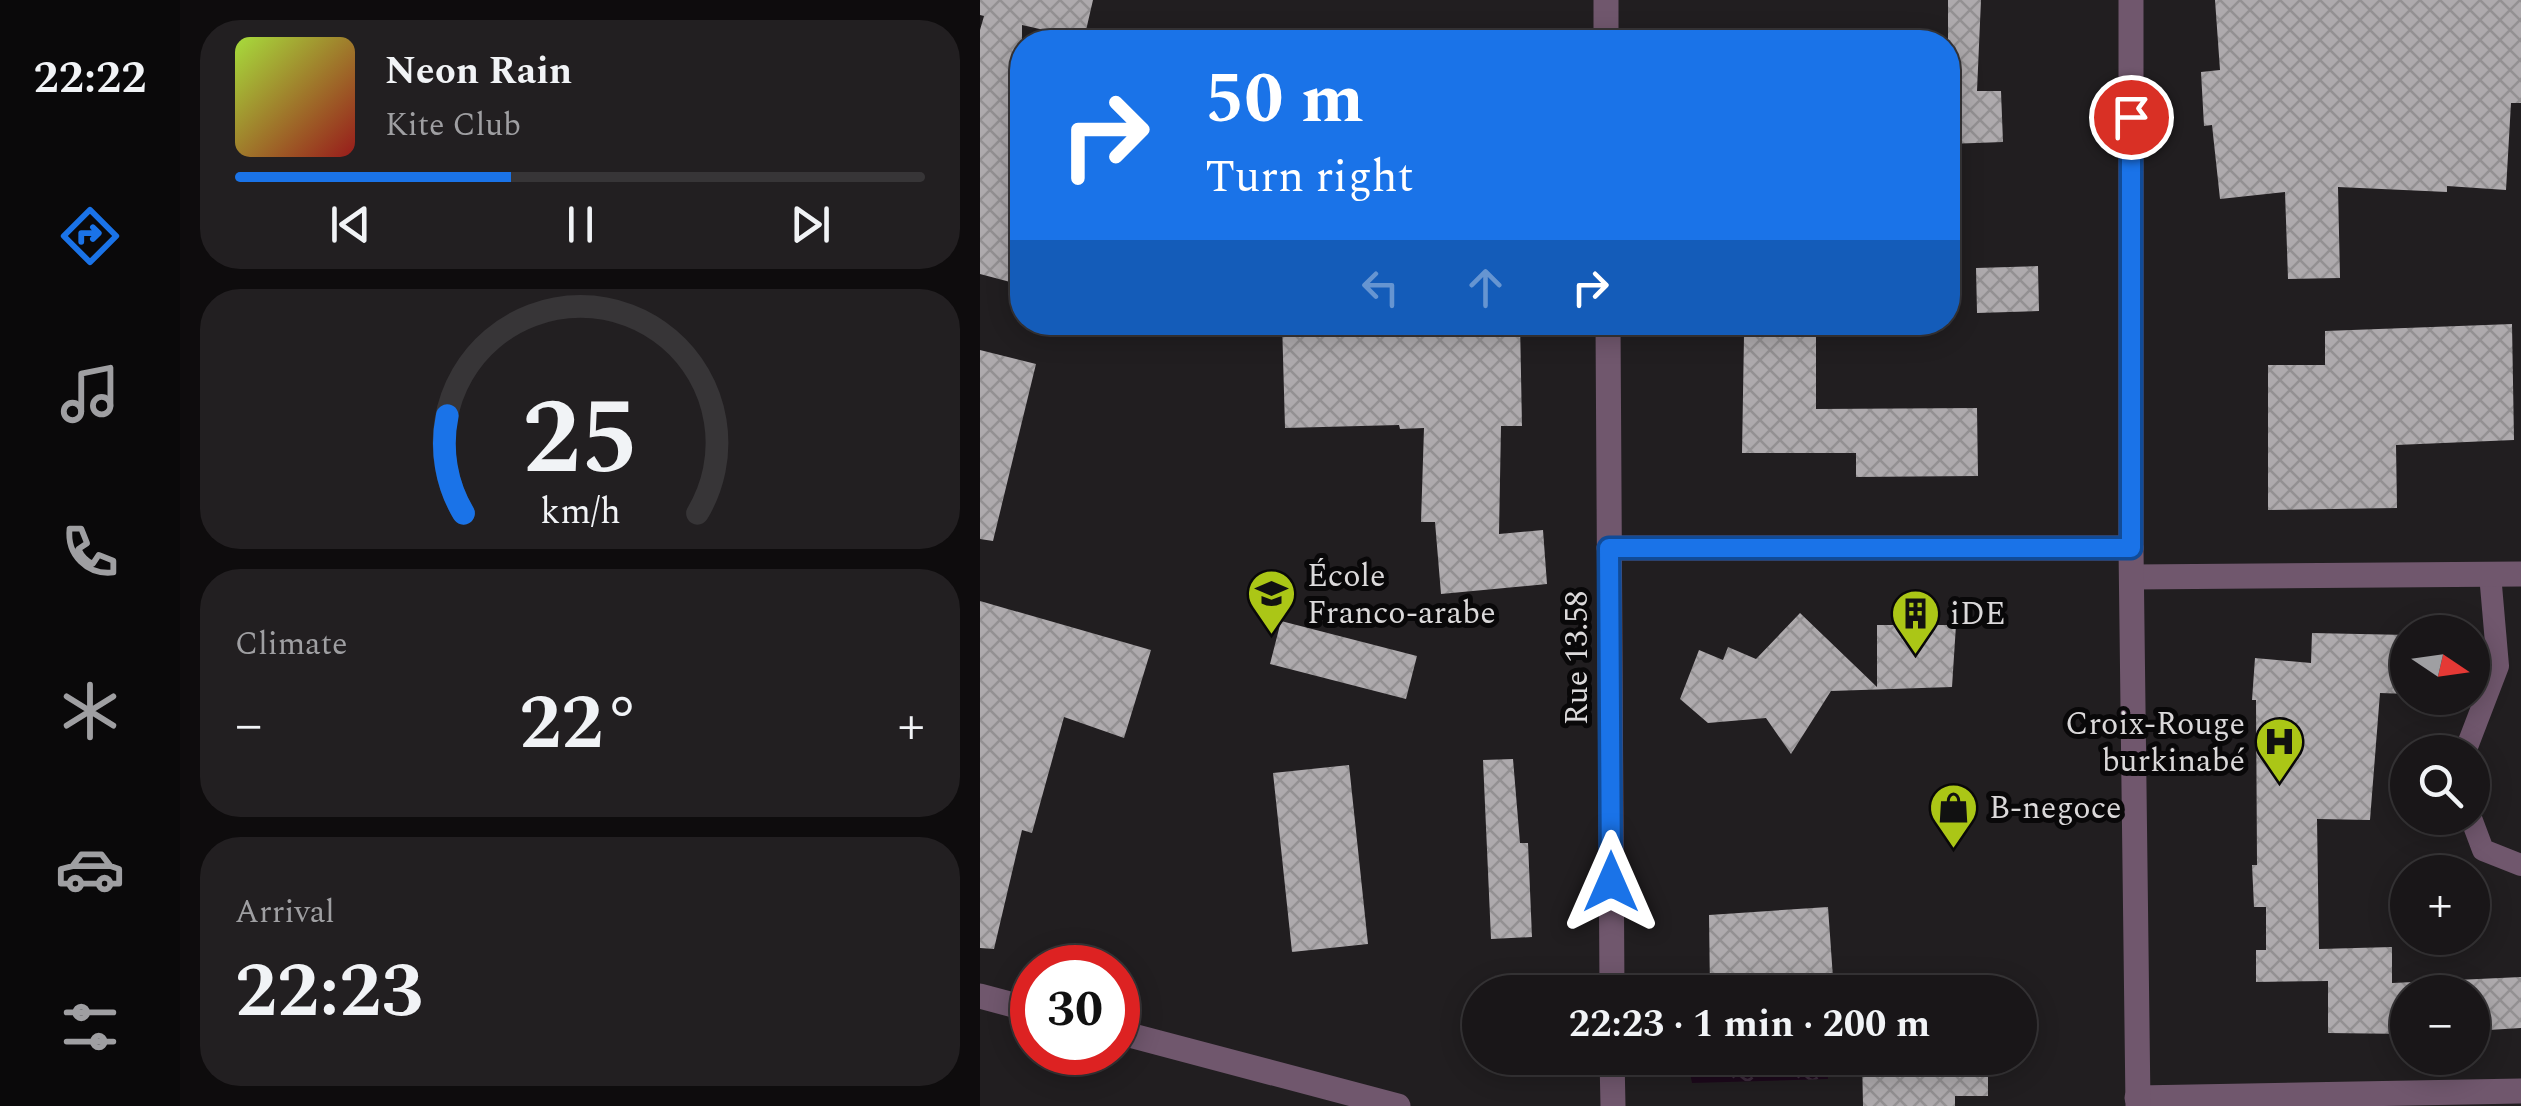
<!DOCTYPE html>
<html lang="en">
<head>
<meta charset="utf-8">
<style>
	body { margin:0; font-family:Spectral,serif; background:#221f21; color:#f1f3f6; height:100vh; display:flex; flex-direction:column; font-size:38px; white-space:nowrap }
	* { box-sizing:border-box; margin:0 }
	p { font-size:32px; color:#9f9fa2 }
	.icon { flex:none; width:55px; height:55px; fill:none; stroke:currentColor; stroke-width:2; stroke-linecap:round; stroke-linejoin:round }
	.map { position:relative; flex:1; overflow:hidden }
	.drawer { display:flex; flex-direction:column; gap:20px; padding:20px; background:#0e0c0d; width:800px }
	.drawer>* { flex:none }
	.hud { position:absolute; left:30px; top:30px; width:950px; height:305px; border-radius:40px; box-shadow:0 5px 25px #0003,0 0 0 2px #373537; background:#1a73e8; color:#fff; overflow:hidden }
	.needle { width:65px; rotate:103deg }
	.controls { position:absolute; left:1410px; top:615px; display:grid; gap:20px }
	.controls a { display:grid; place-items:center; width:100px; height:100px; border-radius:50%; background:#191618; box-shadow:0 5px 25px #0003,0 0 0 2px #373537; font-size:50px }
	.speed { position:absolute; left:30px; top:945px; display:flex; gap:20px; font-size:50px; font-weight:700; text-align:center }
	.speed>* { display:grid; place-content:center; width:130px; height:130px; border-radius:50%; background:#191618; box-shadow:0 5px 25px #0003,0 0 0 2px #373537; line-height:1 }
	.speed .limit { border:15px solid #d22; background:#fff; color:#111 }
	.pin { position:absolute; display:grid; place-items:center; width:85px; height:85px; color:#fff; margin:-42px; border:5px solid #fff; border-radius:50%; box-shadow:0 2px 10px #0007 }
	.me { position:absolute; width:110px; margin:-55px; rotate:0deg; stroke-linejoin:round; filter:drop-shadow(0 0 8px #0008) }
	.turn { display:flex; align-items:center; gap:35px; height:210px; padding:0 30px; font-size:45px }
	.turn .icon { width:130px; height:130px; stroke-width:2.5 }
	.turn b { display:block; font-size:70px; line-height:85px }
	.lanes { display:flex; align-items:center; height:95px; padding:0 30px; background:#0003; justify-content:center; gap:50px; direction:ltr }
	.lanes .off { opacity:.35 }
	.big { font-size:75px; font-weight:700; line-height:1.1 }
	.drawer .card { flex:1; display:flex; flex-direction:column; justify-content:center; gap:15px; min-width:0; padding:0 35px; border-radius:40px; background:#221f21 }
	.drawer .dial { align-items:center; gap:0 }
	.dial svg { height:260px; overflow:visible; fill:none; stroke:#373537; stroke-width:7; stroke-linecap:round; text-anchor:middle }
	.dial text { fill:#f1f3f6; stroke:none }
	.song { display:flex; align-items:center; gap:30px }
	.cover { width:120px; height:120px; border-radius:15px; background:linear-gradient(135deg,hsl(80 70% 55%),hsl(0 70% 35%)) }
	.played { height:10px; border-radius:5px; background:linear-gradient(90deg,#1a73e8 40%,#373537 40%) }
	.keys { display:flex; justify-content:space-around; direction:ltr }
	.heat { display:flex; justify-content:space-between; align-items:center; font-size:55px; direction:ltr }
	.trip { position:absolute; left:482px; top:975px; width:575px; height:100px; border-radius:50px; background:#191618; box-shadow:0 5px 25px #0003,0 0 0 2px #373537; font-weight:700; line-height:100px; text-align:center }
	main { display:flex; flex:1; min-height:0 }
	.tabs { display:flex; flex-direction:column; width:180px; justify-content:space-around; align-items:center; background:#0a090a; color:#9f9fa2 }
	.tabs .icon { width:70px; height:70px }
	.tabs .active { color:#1a73e8 }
	.tabs b { font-size:45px; color:#f1f3f6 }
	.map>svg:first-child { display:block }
</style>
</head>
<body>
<main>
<nav class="tabs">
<b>22:22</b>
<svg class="icon active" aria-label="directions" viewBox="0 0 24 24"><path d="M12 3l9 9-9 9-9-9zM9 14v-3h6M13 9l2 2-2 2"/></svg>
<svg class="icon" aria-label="music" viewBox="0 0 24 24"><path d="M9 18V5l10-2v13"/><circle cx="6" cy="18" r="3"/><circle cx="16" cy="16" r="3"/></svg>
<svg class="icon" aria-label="phone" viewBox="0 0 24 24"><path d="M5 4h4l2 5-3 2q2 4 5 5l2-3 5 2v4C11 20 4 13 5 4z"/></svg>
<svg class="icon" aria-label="climate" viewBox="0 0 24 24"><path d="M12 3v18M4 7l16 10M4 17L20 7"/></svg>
<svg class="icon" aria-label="car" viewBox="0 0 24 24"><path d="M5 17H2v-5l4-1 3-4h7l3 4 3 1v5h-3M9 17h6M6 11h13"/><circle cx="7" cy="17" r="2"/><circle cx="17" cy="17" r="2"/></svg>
<svg class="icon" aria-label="filters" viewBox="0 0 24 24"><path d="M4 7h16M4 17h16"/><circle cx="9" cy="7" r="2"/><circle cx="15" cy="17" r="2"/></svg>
</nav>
<section class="drawer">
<div class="card">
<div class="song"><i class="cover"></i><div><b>Neon Rain</b><p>Kite Club</p></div></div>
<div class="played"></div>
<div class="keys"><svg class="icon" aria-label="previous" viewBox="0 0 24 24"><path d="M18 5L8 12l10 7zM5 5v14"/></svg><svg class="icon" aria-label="pause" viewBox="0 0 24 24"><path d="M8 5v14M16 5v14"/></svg><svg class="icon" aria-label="next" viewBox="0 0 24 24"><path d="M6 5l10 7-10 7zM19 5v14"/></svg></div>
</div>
<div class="card dial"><svg viewBox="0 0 100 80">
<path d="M14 69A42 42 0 1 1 86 69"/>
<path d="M14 69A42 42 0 0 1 9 39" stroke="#1a73e8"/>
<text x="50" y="56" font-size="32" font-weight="700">25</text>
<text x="50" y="72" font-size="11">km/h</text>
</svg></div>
<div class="card"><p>Climate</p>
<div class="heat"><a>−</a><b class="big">22°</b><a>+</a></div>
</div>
<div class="card"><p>Arrival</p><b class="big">22:23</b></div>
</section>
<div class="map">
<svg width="1541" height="1106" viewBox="0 0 1541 1106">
	<defs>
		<pattern id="water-ripples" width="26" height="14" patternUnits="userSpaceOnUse" patternTransform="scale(2.5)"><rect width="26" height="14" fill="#1c081b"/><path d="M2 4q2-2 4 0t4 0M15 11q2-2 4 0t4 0" fill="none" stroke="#3c2b3c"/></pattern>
		<pattern id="building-cross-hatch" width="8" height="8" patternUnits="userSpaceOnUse" patternTransform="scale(2.5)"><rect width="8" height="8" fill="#aeaaad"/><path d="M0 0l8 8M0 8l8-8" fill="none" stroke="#939092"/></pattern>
	</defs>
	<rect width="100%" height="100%" fill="#211e20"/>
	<path fill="url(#water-ripples)" d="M 707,1058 L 847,1058 L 848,1079 L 712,1083 Z"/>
	<path fill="url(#building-cross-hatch)" d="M 0,0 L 113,0 L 104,39 L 42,25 L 42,254 L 34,283 L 0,274 L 0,30 L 4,16 L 0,15 Z
		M 968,0 L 1001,0 L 997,91 L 1021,91 L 1023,142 L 968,144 Z
		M 1235,0 L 1541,0 L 1541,103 L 1531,103 L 1526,190 L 1467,186 L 1467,192 L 1358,187 L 1360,278 L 1308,279 L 1305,192 L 1240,199 L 1232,125 L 1224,126 L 1221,72 L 1240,70 Z
		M 1058,266 L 1059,311 L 997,313 L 996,268 Z
		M 302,322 L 540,322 L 542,426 L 521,426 L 519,534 L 563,530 L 567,584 L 461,594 L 455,522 L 441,522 L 444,428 L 420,429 L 419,425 L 305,428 Z
		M 1532,324 L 1534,440 L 1416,445 L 1417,508 L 1288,510 L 1288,365 L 1345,365 L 1345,331 Z
		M 764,335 L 836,336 L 836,409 L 997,408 L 998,476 L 876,477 L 876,453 L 762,453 Z
		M 0,350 L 56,364 L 13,541 L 0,539 Z
		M 0,601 L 171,650 L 144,738 L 84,717 L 52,833 L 42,830 L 14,949 L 0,948 Z
		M 820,613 L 897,687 L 897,625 L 976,625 L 972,687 L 851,691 L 811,754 L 786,718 L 728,723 L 700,699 L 719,650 L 743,660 L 748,647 L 776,659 Z
		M 301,621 L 437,656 L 426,699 L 290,664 Z
		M 1332,633 L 1428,635 L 1428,694 L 1400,693 L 1390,820 L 1337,819 L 1339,949 L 1412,947 L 1412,983 L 1541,977 L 1541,1028 L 1492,1031 L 1492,992 L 1428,992 L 1428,1034 L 1348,1033 L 1348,981 L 1276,982 L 1276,950 L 1286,950 L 1286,907 L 1274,907 L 1272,865 L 1277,865 L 1276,700 L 1272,700 L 1275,658 L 1331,663 Z
		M 533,759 L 540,843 L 548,843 L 552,937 L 511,939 L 503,760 Z
		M 369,765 L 388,944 L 312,952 L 293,773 Z
		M 848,907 L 854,992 L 730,992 L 729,915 Z
		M 882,1058 L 1008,1058 L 1008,1096 L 975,1096 L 975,1106 L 883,1106 Z"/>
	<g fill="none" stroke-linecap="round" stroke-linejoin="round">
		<path stroke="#70576d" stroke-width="22" d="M 1485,752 L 1518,666 L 1510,574
			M 1491,818 L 1503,850 L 1541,865"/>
		<path stroke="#70576d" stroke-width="25" d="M 626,0 L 626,42
			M 628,322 L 632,992
			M 629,548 L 1151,548
			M 1152,577 L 1541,574
			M 0,996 L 52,1010
			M 138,1032 L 418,1106
			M 632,1058 L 633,1106
			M 1157,1098 L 1541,1091"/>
		<path stroke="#70576d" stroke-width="25" d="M 1151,0 L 1151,548 L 1158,1106"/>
	</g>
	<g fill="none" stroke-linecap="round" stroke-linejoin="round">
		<defs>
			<path id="route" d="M 631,882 L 629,548 L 1151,548 L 1151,117"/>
		</defs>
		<use href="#route" stroke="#114b97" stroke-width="25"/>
		<use href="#route" stroke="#1a73e8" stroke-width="18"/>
	</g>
	<defs>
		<symbol id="school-pin" viewBox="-11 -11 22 30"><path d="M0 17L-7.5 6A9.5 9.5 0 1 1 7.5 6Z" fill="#abc616" stroke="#090809"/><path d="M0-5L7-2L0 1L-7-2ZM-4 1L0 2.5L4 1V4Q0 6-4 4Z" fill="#111"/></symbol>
		<symbol id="building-pin" viewBox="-11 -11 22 30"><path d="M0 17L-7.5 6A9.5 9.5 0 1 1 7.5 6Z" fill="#abc616" stroke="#090809"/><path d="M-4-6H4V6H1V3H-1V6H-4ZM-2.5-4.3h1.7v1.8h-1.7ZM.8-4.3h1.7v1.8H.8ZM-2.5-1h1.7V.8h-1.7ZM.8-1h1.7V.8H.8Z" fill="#111"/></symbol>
		<symbol id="hospital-pin" viewBox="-11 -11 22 30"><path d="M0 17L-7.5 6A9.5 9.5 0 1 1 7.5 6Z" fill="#abc616" stroke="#090809"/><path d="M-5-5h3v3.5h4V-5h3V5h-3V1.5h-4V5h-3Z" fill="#111"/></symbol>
		<symbol id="shop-pin" viewBox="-11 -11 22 30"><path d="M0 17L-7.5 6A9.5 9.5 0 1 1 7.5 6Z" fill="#abc616" stroke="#090809"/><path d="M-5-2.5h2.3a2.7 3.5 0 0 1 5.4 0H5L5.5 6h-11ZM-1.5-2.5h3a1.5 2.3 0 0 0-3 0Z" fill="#111"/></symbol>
	</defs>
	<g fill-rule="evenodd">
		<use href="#school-pin" x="264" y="566" width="55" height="75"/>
		<use href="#building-pin" x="908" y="586" width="55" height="75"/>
		<use href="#hospital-pin" x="1272" y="714" width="55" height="75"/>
		<use href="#shop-pin" x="946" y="780" width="55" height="75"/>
	</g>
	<g text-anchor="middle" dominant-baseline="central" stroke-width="10" stroke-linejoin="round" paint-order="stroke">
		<g font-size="32" fill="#dbd9da" stroke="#090809" text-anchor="start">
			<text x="327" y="576">École<tspan x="327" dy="37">Franco-arabe</tspan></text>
			<text x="970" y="614">iDE</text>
			<text x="1265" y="724" text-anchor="end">Croix-Rouge<tspan x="1265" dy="37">burkinabé</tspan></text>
			<text x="1009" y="808">B-negoce</text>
		</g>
		<g font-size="32" fill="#dbd9da" stroke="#090809">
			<text transform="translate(597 658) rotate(-90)">Rue 13.58</text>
		</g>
	</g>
</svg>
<div class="controls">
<a><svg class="needle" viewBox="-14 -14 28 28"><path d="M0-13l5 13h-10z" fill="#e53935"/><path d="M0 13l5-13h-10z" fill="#9f9fa2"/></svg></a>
<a><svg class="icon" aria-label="search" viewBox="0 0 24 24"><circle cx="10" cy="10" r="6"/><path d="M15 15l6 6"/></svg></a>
<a>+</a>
<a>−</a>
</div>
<div class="speed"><div class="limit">30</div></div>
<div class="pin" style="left:1151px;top:117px;background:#d93025"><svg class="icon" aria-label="arrive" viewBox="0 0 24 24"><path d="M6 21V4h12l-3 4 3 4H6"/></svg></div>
<svg class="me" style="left:631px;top:882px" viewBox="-20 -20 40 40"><path d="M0-17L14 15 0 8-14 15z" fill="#1a73e8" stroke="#fff" stroke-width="4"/></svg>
<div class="trip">22:23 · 1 min · 200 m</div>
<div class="hud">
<div class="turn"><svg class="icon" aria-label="right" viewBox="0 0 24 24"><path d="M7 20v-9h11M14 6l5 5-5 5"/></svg><div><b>50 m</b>Turn right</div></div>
<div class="lanes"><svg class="icon off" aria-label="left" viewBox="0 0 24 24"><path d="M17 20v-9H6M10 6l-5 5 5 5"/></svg><svg class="icon off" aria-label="ahead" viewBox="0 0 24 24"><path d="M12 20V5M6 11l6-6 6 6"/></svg><svg class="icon" aria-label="right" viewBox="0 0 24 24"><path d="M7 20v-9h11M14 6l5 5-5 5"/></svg></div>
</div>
</div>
</main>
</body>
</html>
